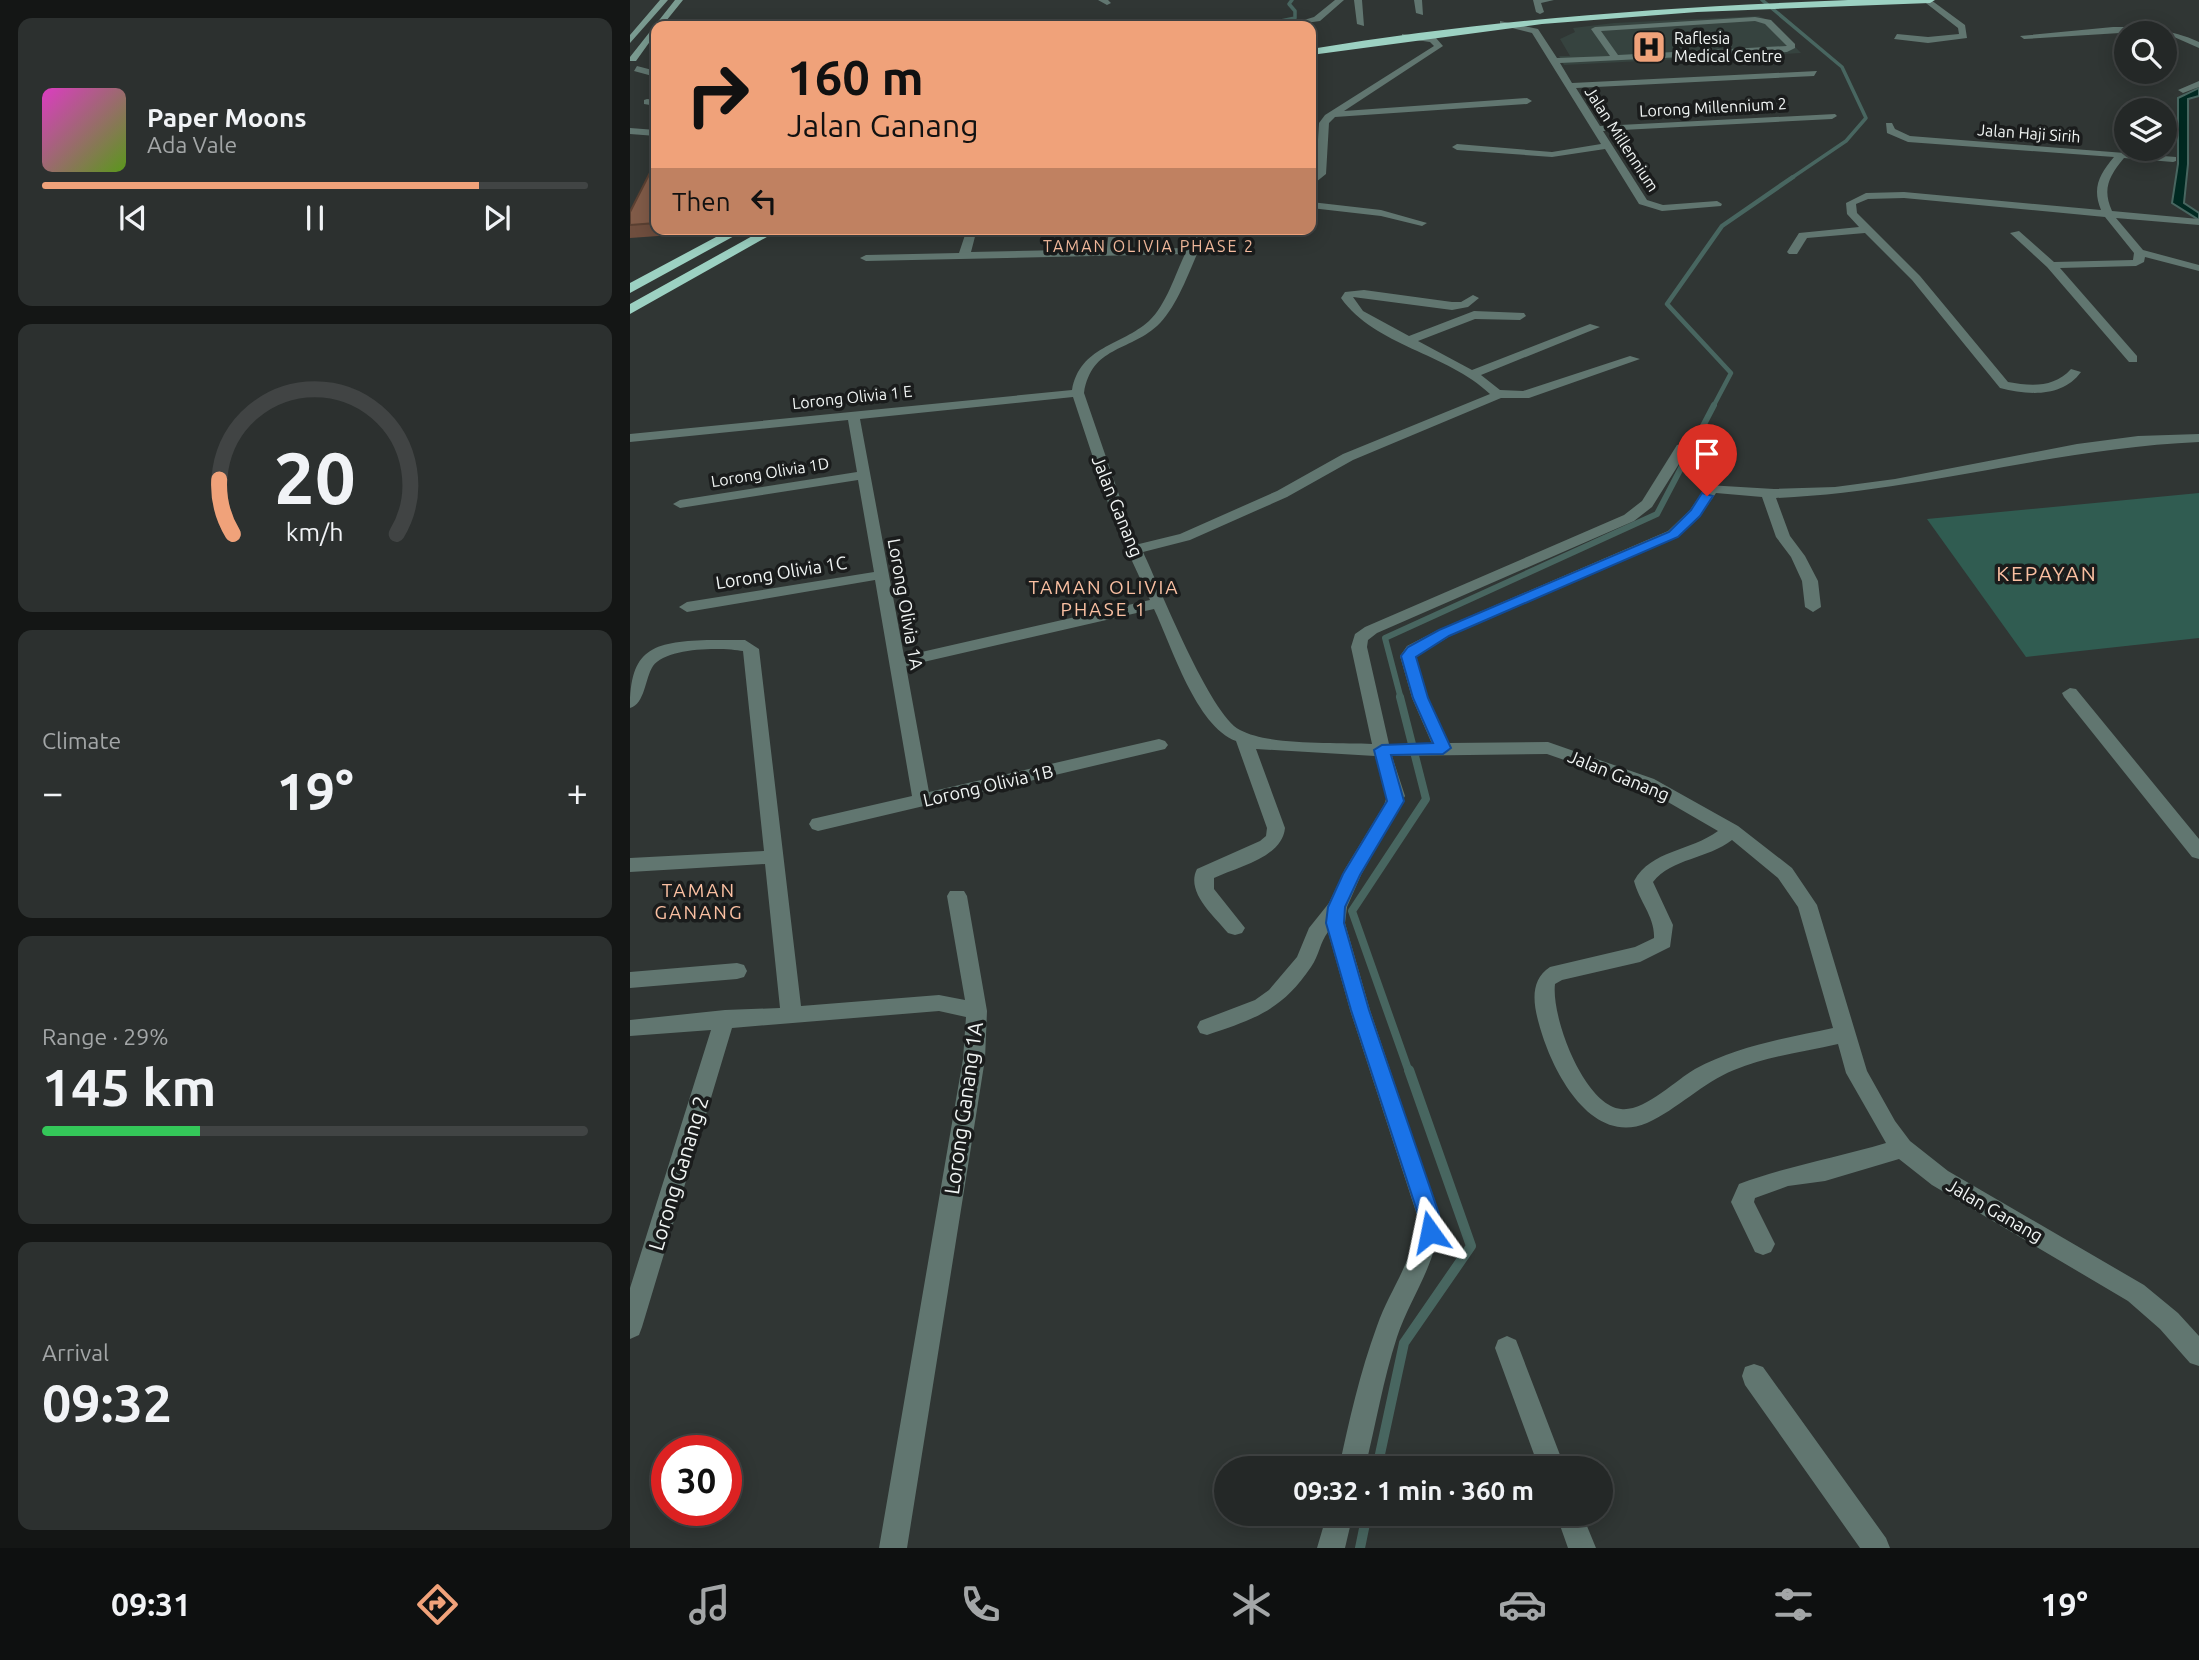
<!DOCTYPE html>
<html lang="en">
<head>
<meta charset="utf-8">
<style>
	body { margin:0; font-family:Ubuntu,sans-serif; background:#2c302f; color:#f1f3f6; height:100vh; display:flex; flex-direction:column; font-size:26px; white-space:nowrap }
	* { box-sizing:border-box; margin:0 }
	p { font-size:23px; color:#a3a6a7 }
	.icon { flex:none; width:38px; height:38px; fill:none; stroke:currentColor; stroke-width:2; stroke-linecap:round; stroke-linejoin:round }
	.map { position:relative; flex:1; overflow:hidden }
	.panel { display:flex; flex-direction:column; gap:18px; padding:18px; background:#141615; width:630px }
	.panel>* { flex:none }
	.hud { position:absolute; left:21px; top:21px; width:665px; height:214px; border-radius:14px; box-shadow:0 4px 18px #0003,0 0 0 2px #414444; background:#f0a27a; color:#111; overflow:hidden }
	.buttons { position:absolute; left:1484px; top:21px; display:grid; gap:14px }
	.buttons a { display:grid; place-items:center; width:63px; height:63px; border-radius:50%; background:#242827; box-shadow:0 4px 18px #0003,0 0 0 2px #414444; font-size:35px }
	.speed { position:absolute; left:21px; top:1435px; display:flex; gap:14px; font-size:35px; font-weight:700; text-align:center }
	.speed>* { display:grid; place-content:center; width:91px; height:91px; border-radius:50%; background:#242827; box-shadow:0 4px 18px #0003,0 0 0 2px #414444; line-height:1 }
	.speed .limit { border:10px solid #d22; background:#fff; color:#111 }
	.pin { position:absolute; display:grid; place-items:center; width:60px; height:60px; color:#fff; margin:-72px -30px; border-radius:50% 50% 50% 0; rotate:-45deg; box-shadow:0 0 7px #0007 }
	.pin .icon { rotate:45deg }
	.me { position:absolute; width:77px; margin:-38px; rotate:348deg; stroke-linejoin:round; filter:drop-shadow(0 0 5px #0008) }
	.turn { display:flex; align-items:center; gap:24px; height:147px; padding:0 21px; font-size:32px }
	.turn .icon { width:91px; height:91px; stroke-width:2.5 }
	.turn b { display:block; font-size:49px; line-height:60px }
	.then { display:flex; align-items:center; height:66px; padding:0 21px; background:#0003; gap:14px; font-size:26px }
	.big { font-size:52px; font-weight:700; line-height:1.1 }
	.panel .widget { flex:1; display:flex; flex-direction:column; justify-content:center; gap:10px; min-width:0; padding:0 24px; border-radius:14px; background:#2c302f }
	.panel .dial { align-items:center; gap:0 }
	.dial svg { height:182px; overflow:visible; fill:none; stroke:#414444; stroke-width:7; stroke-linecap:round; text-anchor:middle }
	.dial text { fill:#f1f3f6; stroke:none }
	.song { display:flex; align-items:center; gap:21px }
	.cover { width:84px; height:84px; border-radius:10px; background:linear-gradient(135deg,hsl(310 70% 55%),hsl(90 70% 35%)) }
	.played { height:7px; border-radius:4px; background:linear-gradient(90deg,#f0a27a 80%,#414444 80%) }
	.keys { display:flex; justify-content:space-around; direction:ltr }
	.heat { display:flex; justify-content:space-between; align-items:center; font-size:38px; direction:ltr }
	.charge { height:10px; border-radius:5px; background:linear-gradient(90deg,#34c759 29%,#414444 0) }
	.trip { position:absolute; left:584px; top:1456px; width:399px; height:70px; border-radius:35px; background:#242827; box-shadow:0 4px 18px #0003,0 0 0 2px #414444; font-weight:700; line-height:70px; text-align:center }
	.menu { display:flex; height:112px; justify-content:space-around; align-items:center; background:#0e1010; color:#a3a6a7 }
	.menu .icon { width:49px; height:49px }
	.menu .active { color:#f0a27a }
	.menu b { font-size:32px; color:#f1f3f6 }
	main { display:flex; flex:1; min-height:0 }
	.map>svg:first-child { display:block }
</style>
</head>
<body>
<main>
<section class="panel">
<div class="widget">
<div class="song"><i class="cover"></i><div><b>Paper Moons</b><p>Ada Vale</p></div></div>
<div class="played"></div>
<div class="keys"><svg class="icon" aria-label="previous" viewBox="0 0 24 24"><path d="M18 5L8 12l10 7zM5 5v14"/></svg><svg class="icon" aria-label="pause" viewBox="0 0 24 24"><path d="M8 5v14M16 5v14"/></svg><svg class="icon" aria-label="next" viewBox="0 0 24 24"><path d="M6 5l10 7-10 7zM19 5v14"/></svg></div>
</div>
<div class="widget dial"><svg viewBox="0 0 100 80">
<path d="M14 69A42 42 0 1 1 86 69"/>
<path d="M14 69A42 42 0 0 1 8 45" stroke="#f0a27a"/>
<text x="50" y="56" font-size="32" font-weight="700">20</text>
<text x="50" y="72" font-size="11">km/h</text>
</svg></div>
<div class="widget"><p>Climate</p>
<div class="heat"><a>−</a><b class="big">19°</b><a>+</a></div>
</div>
<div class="widget"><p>Range · 29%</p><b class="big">145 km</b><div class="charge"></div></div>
<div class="widget"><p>Arrival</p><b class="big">09:32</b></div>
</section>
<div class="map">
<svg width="1569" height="1548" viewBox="0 0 1569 1548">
	<rect width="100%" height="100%" fill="#303634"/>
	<path fill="#36433f" d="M 1129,16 L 1141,22 L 1171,53 L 934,65 L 929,56 L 940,56 L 930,39 L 945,32 L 943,28 L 984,23 Z"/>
	<path fill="#305c51" d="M 1569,493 L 1569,638 L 1396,657 L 1297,519 Z"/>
	<path fill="#002921" stroke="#486660" stroke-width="2" d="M 1569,88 L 1569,96 L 1558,99 L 1558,164 L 1554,203 L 1569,213 L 1569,220 L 1542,203 L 1548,164 L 1548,98 Z"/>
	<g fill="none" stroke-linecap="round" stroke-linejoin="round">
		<path stroke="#486660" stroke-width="3.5" d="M 1132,0 L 1212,67 L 1236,118 L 1216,141 L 1160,179
			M 627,26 L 665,18 L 665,11 L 659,4 L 662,0"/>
		<path stroke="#486660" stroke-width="4.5" d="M 1083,407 L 1101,373 L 1037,304 L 1092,226 L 1163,177"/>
		<path stroke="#486660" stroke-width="6" d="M 771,699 L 755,638 L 1027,514 L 1084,405"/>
		<path stroke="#486660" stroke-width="8" d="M 770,697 L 796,799 L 722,911 L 779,1072"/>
		<path stroke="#486660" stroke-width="10" d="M 747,1468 L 774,1343 L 841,1246 L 779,1070
			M 730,1548 L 737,1514"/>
		<path fill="#617670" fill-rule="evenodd" d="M 468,0 L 478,0 L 481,3 L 477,5 Z
			M 705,0 L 714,0 L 690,21 L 654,26 L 684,17 Z
			M 724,0 L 732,0 L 734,26 L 727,24 Z
			M 784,0 L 792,0 L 793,15 L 786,13 Z
			M 903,0 L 924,0 L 911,3 L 914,12 L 910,14 L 906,12 Z
			M 1292,0 L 1301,0 L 1335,25 L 1337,38 L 1298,43 L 1264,39 L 1267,34 L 1298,37 L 1329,34 L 1328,28 Z
			M 1125,17 L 1141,20 L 1165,44 L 1165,48 L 1157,52 L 930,63 L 942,83 L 1187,71 L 1184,76 L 946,88 L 970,126 L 1205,114 L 1207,116 L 1202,119 L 973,131 L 1017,200 L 1033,205 L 1087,201 L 1092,204 L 1091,206 L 1032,211 L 1009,204 L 975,149 L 922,157 L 827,150 L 822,147 L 827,144 L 922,152 L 971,144 L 902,33 L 870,25 L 870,21 L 908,29 L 927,58 L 980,56 L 961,29 L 965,27 ZM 1125,21 L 1135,24 L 1157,46 L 988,55 L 971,31 Z
			M 1483,27 C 1514,27 1541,29 1569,42 L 1569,48 L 1535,33 L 1506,32 L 1394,39 L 1390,36 Z
			M 772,34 L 806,38 L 813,46 L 714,111 L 897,98 L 902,101 L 897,104 L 705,117 L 699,123 L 696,174 L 681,186 L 681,178 L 686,173 L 689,123 L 695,115 L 804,46 L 800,42 L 772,38 Z
			M 7,66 L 26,71 L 26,77 L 4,71 Z
			M 1569,81 L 1569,87 L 1553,93 L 1548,90 Z
			M 17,99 L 26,100 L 26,106 L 14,104 L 14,100 Z
			M 1256,123 L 1262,123 L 1265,129 L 1280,136 L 1546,157 L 1546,161 L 1543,162 L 1494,158 C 1479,176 1472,189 1482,211 L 1569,219 L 1569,225 L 1486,218 L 1513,250 L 1569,265 L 1569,271 L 1515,257 L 1514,262 L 1506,266 L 1430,268 L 1507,356 L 1507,362 L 1499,362 L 1417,267 L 1380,233 L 1389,231 L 1424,262 L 1503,260 L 1504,253 L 1475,217 L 1274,198 L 1238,199 L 1226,204 L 1227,213 L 1290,276 L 1378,382 C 1401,386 1424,388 1441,369 L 1451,372 C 1432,398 1398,395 1370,388 L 1282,280 L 1235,233 L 1177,238 L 1167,254 L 1159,254 L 1157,252 L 1169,233 L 1229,227 L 1217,214 L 1216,203 L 1236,193 L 1274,192 L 1471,210 C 1462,188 1469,175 1484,157 L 1278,142 L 1257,133 Z
			M 0,128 L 26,130 L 26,136 L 0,134 Z
			M 681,202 L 751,210 L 797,223 L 792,226 L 751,216 L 681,208 Z
			M 337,229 L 347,229 L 341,252 L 477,249 L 479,229 L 489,229 L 488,249 L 558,248 L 567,229 L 578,229 C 564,257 550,305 527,326 C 498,352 462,346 454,393 L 499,524 L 509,544 L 550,534 L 647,491 L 713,454 L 860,394 C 817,353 745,346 711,298 L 715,292 L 734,290 L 822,302 L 831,302 L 843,295 L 849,298 L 838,307 L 822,310 L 723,297 L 733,311 L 779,336 L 844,311 L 894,313 L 896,316 L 890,320 L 845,319 L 788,341 L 842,370 L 960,324 L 970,327 L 851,375 L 870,390 L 893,391 L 1000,356 L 1010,359 L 899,398 L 871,398 L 723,460 L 657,497 L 560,540 L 513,552 C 530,588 580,715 610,730 C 640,746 706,742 742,744 L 721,647 L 725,634 L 735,627 L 994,515 L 1012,501 L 1047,445 L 1052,444 L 1059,448 L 1022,507 L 1004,521 L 747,633 L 738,640 L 737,647 L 759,744 L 802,744 L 782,698 L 770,656 L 777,646 L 808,630 L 1038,531 L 1060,510 L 1077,485 L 1144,489 L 1205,487 L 1265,479 L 1447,444 L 1508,436 L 1569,434 L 1569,442 C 1425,448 1290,492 1146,498 L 1160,536 L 1175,556 L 1188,581 L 1191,607 L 1183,612 L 1175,607 L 1172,581 L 1161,557 L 1146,537 L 1132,497 L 1086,493 L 1070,516 L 1048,537 L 820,636 L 786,657 L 798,698 L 819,743 L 918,742 L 1024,779 L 1108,826 L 1162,868 L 1187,905 L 1237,1071 L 1265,1121 L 1280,1141 L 1318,1171 L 1514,1285 L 1548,1313 L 1569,1336 L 1569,1366 L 1560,1363 L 1530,1329 L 1498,1301 L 1302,1185 L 1269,1159 L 1195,1181 L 1158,1186 L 1125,1198 L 1124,1202 L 1145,1244 L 1141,1252 L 1133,1255 L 1125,1252 L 1101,1202 L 1109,1184 C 1157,1166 1206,1158 1256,1143 L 1216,1073 L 1208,1044 C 1174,1052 1137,1056 1104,1070 C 1072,1083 1048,1109 1017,1123 C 960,1147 921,1069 909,1024 C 903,1003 900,980 920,967 L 1005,947 L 1024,938 C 1025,917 1009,901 1004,881 C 1021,850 1061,851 1088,831 L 1012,787 L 917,754 L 762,756 L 775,796 L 731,875 L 717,907 L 715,923 L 740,1010 L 809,1215 C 810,1260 781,1295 767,1337 C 753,1380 746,1424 735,1468 L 709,1468 C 719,1421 730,1372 747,1326 C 760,1288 787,1257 787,1215 L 720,1010 L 698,932 C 690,942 689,956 681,967 C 652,1010 625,1019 577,1035 L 570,1033 L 567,1027 L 570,1021 L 625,1000 L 639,990 L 667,957 L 679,928 L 699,903 L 715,869 L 754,805 L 757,796 L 745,756 L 626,749 L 655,828 C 652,858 607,867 584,878 L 584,889 L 615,928 L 612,933 L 605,935 L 598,933 C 585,917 555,892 567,869 L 630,841 L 636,836 L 637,828 L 606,741 C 566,726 542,647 524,609 L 276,666 L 299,792 L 529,739 L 535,741 L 538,745 L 535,749 L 188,831 L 182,829 L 179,824 L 182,819 L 282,796 L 245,580 L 57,612 L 49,607 L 57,602 L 244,572 L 228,480 L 50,508 L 43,504 L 50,500 L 227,472 L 218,420 L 0,442 L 0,434 L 442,390 C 450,346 491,346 519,321 C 536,305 545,275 555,254 L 236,261 L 230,258 L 236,255 L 329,253 ZM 443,397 L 485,524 L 520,600 L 274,656 L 230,419 ZM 1102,840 L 1148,878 L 1168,907 L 1203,1028 C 1156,1038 1108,1046 1065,1069 C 1046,1080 1014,1112 991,1109 C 954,1105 921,1017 925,984 L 932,980 L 1010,962 L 1040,947 L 1043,925 L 1023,882 C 1042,858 1078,859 1102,840 Z
			M 77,640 L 115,640 L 129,649 L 171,1006 L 309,995 L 335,1000 L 317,896 L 320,891 L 334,891 L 337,896 L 357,1011 L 355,1059 L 277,1548 L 249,1548 L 333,1059 L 336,1017 L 309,1011 L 102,1028 L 12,1327 L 9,1335 L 0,1339 L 0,1288 L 81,1030 L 0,1036 L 0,1020 L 95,1010 L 150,1008 L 135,864 L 0,872 L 0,858 L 134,851 L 113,651 C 93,647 36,647 23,666 C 15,678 15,704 0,708 C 0,649 22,642 77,640 Z
			M 1440,688 L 1446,689 L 1569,839 L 1569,859 L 1562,857 L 1434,697 L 1432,693 Z
			M 107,963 L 114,965 L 117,971 L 114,977 L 107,979 L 0,988 L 0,972 Z
			M 877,1336 L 886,1340 L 935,1468 L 909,1468 L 865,1348 L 868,1340 Z
			M 1124,1364 L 1133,1367 L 1256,1538 L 1260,1548 L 1230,1548 L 1115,1385 L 1112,1376 L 1115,1367 Z
			M 697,1514 L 723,1514 L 715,1548 L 687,1548 Z
			M 926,1514 L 952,1514 L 966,1548 L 938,1548 Z"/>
		<path fill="#7a9b91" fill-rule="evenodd" d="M 30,0 L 38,0 L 0,43 L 0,35 Z
			M 45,0 L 53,0 L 32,26 L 26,26 L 26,33 L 6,61 L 0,61 L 0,57 Z"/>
		<path fill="#9cd1c2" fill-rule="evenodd" d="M 1218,0 L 1305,0 L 1300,3 L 1067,12 L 912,24 L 681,55 L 681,49 C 859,19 1037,7 1218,0 Z
			M 101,229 L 117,229 L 0,293 L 0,283 Z
			M 135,229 L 151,229 L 0,314 L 0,304 Z"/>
	</g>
	<path fill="#6f4e3e" d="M 26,161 L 26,229 L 45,229 L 42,235 L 0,238 L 0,212 Z"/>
	<path fill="#5a4032" d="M 40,229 L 45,229 L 42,235 Z"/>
	<path fill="#815b48" stroke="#5a4032" stroke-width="2" d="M 26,161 L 26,223 L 0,225 L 0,212 Z"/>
	<path fill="#1a73e8" stroke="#114b97" stroke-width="2" d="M 1072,493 L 1083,496 L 1070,516 L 1048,537 L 819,636 L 786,657 L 798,698 L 821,748 L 813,754 L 761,755 L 774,801 L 730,875 L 715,907 L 714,923 L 739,1010 L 809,1214 L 810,1232 L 807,1239 L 800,1242 L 792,1239 L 788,1214 L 721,1010 L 696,923 L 698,907 L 713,874 L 757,801 L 744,750 L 752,745 L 803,743 L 783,698 L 771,656 L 778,647 L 809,630 L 1039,532 L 1061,510 Z"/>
	<defs>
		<symbol id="hospital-square" viewBox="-11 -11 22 22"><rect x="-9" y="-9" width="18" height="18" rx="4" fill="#f0a27a" stroke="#1a1c1c"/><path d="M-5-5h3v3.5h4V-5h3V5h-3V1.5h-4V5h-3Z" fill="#111"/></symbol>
	</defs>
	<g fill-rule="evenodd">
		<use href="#hospital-square" x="1000" y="28" width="38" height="38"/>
	</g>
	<g text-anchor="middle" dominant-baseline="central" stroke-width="7" stroke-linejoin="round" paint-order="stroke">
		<g font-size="16" fill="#f1f5f4" stroke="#1a1c1c" text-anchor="start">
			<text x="1044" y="38">Raflesia<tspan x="1044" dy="18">Medical Centre</tspan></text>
		</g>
		<g font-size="16" fill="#f1f5f4" stroke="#1a1c1c">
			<text transform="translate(1083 107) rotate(-3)">Lorong Millennium 2</text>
			<text transform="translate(1399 133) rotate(4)">Jalan Haji Sirih</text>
			<text transform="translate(992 139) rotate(57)">Jalan Millennium</text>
			<text transform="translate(222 397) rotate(-6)">Lorong Olivia 1 E</text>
			<text transform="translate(140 472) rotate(-9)">Lorong Olivia 1D</text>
		</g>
		<g font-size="16" letter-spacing="2" fill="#fbc0a2" stroke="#1a1c1c">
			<text x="519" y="246">TAMAN OLIVIA PHASE 2</text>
		</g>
		<g font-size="18" fill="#f1f5f4" stroke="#1a1c1c">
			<text transform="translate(488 506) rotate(68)">Jalan Ganang</text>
			<text transform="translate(151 572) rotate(-9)">Lorong Olivia 1C</text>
			<text transform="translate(276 604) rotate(80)">Lorong Olivia 1A</text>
			<text transform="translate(989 775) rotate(22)">Jalan Ganang</text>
			<text transform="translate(358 785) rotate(-13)">Lorong Olivia 1B</text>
			<text transform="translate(1365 1210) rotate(30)">Jalan Ganang</text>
		</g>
		<g font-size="19" letter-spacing="2" fill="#fbc0a2" stroke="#1a1c1c">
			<text x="474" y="587">TAMAN OLIVIA<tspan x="474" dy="22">PHASE 1</tspan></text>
			<text x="69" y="890">TAMAN<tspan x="69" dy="22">GANANG</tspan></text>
		</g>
		<g font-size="21" letter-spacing="2" fill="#fbc0a2" stroke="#1a1c1c">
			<text x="1417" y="573">KEPAYAN</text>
		</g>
		<g font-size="21" fill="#f1f5f4" stroke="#1a1c1c">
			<text transform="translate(333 1108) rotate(-82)">Lorong Ganang 1A</text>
			<text transform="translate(48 1173) rotate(-73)">Lorong Ganang 2</text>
		</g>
	</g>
</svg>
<div class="buttons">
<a><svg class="icon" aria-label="search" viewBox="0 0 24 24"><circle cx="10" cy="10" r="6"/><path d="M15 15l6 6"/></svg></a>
<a><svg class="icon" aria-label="layers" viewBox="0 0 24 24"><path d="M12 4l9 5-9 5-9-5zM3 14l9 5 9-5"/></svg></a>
</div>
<div class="speed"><div class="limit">30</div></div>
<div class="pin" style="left:1077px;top:496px;background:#d93025"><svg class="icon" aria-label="arrive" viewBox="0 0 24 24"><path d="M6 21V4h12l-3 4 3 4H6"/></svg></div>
<svg class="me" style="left:800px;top:1232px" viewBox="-20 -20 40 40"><path d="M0-17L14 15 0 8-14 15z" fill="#1a73e8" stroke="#fff" stroke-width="4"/></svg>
<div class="trip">09:32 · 1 min · 360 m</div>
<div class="hud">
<div class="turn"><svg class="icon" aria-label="right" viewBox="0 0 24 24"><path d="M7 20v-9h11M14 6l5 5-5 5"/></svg><div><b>160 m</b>Jalan Ganang</div></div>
<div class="then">Then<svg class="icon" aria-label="left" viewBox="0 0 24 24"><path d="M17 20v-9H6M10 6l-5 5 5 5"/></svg></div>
</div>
</div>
</main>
<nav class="menu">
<b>09:31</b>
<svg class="icon active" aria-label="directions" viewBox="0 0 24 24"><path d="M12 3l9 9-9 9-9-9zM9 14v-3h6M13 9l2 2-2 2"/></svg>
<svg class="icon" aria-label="music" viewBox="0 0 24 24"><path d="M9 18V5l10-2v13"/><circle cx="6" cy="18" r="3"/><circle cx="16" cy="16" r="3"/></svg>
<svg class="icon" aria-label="phone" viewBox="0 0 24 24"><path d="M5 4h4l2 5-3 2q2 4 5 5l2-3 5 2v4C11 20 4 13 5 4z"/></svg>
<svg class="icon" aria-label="climate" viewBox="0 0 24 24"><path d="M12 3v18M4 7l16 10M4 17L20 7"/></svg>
<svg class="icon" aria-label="car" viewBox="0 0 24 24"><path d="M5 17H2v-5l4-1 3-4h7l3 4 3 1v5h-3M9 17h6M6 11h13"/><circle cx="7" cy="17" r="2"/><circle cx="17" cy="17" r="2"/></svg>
<svg class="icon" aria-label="filters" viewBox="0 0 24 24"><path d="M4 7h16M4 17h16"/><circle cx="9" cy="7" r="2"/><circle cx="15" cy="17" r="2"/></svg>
<b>19°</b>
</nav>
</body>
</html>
